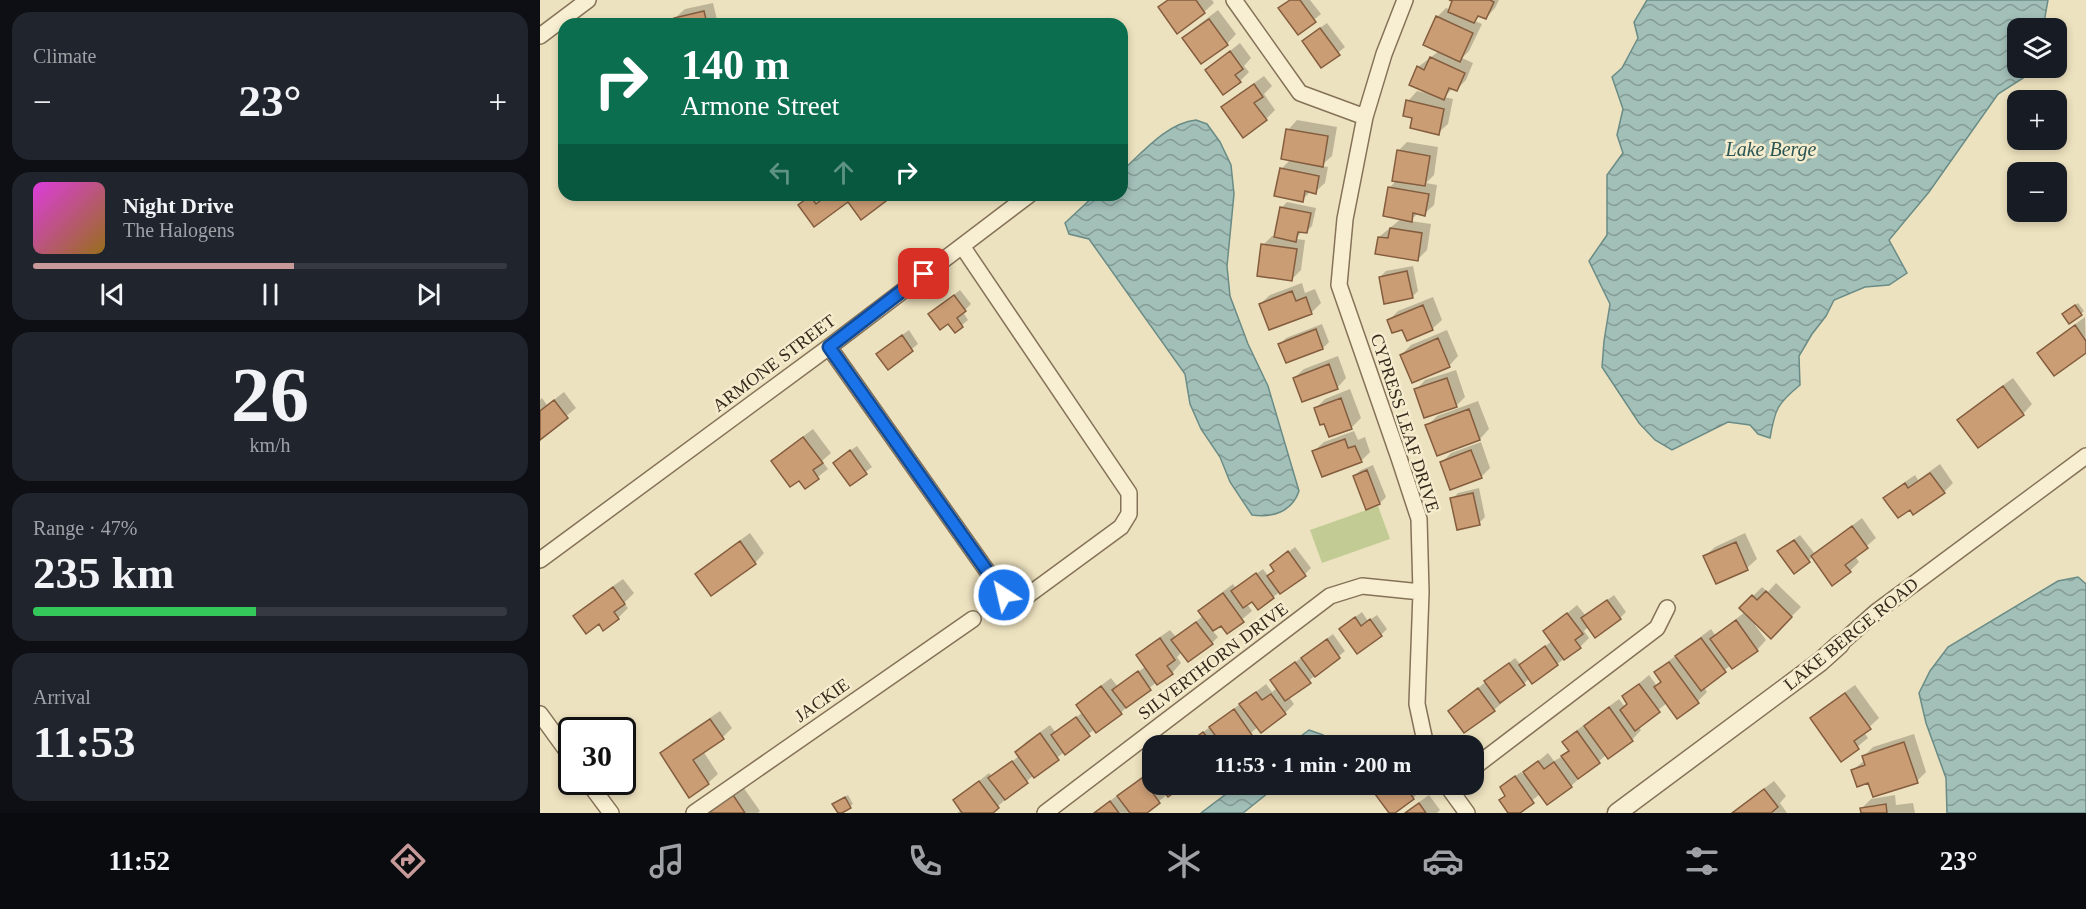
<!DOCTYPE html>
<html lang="en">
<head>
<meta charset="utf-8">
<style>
	body { margin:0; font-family:"Times New Roman",serif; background:#20242c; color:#f1f3f6; height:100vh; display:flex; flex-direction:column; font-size:22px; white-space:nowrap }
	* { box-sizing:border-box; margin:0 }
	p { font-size:20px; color:#9ea1a6 }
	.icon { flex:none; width:33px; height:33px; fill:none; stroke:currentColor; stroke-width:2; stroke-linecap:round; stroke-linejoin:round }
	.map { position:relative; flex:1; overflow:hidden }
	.sheet { display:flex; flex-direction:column; gap:12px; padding:12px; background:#0d0f14; width:540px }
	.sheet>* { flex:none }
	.top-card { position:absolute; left:18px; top:18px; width:570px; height:183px; border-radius:18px; box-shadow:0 3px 9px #0003; background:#0b6e4f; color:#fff; overflow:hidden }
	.fabs { position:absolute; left:1467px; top:18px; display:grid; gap:12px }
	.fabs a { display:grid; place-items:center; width:60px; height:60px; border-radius:12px; background:#171b24; box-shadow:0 3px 9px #0003; font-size:30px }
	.speed { position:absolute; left:18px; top:717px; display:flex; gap:12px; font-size:30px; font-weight:700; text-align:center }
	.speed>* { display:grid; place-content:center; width:78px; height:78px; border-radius:50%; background:#171b24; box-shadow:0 3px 9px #0003; line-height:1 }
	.speed .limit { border:3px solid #111; border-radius:9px; background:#fff; color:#111 }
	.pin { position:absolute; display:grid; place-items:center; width:51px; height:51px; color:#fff; margin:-26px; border-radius:12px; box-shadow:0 3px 9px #0006 }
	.me { position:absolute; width:66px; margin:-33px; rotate:325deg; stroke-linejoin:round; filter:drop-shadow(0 0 4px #0008) }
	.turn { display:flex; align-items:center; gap:21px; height:126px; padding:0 24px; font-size:27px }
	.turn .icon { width:78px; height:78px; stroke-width:2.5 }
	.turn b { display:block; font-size:42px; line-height:51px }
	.lanes { display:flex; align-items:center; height:57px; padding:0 24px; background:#0003; justify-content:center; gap:30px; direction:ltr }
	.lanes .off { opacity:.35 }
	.big { font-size:45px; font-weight:700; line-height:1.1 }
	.sheet .card { flex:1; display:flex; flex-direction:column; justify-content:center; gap:9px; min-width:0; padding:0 21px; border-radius:18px; background:#20242c }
	.sheet .dial { align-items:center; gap:0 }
	.dial b { font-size:78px; line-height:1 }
	.song { display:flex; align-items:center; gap:18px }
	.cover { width:72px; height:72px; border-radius:9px; background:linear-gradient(135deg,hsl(300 70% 55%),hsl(40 70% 35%)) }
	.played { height:6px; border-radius:3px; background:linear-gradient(90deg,#c79a99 55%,#363941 55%) }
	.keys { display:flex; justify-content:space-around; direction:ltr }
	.heat { display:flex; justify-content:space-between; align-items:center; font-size:33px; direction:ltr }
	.charge { height:9px; border-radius:4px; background:linear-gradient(90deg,#34c759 47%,#363941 0) }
	.trip { position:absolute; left:602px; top:735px; width:342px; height:60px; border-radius:18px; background:#171b24; box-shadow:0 3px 9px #0003; font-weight:700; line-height:60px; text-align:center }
	.tab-bar { display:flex; height:96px; justify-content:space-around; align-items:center; background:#090b0e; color:#9ea1a6 }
	.tab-bar .icon { width:42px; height:42px }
	.tab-bar .selected { color:#c79a99 }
	.tab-bar b { font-size:27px; color:#f1f3f6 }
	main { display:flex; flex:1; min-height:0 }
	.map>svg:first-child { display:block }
</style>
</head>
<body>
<main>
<section class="sheet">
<div class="card"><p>Climate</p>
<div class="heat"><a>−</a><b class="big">23°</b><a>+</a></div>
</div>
<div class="card">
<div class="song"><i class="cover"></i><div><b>Night Drive</b><p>The Halogens</p></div></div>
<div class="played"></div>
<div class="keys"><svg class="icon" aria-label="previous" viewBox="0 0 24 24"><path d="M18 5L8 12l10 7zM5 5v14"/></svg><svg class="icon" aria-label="pause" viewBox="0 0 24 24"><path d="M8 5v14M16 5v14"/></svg><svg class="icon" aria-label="next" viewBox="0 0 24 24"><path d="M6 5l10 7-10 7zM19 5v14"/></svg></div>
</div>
<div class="card dial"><b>26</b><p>km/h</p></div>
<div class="card"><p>Range · 47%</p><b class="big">235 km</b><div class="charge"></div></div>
<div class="card"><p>Arrival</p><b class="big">11:53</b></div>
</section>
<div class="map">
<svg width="1546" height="813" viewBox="0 0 1546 813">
	<defs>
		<pattern id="water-waves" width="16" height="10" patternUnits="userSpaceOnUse" patternTransform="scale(1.5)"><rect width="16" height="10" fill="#a2bfb8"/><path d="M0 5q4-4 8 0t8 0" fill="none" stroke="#859b95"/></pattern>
	</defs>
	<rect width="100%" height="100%" fill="#ede2bf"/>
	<path fill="#c1cb93" d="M 838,506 L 850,539 L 782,563 L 770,530 Z"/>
	<path fill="url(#water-waves)" stroke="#6a8c86" stroke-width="1.5" d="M 1107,0 L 1508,0 L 1503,28 L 1478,28 L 1478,68 L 1494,68 L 1494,71 L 1458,94 L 1389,192 L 1349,240 L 1367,273 L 1349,285 L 1325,287 L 1294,300 L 1286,316 L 1272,334 L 1259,356 L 1260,385 C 1237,404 1235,409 1230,438 L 1218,434 L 1210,425 L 1188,422 L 1132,450 L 1115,440 L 1099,423 L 1062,367 L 1064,341 L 1070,304 L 1049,261 L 1067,235 L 1067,175 L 1083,153 L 1077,135 L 1083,109 L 1072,77 L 1082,68 L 1098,38 L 1094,22 Z
		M 656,120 L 667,124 L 680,142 L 691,165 L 694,194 L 687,266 L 690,296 L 708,344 L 728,386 L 759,491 C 752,512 732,518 712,515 L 690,482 L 680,457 L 661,429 L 650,404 L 645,374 L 549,239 L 529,234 L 525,223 L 555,195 L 582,195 L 582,171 C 603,152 627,123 656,120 Z
		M 1538,577 L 1546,584 L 1546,813 L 1407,813 L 1406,778 L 1386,723 L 1379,693 L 1390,671 L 1408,647 L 1518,581 Z
		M 769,730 L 783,735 L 790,742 L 787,745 L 749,745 Z
		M 698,785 L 738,785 L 703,813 L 661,813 Z"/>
	<path fill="#0003" d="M 628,0 L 672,0 L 674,3 L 664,12 L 638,32 L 620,8 Z
		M 750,0 L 770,0 L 781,14 L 758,33 Z
		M 913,0 L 959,0 L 955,8 L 946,18 L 940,15 L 935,21 L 942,24 L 929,51 L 922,58 L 933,63 L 926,80 L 916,90 L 913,88 L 904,97 L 913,99 L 908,124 L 898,133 L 874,117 L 868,101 L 877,91 L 890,94 L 878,67 L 899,51 L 897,17 L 906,8 L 911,10 Z
		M 173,3 L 178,24 L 136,24 L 135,18 L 145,9 Z
		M 678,10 L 696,34 L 687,44 L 644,38 L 653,29 Z
		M 787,23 L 805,47 L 782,66 L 770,35 Z
		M 700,43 L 711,58 L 704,66 L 709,72 L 700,81 L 666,70 Z
		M 724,76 L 732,86 L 724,94 L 735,110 L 726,119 L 683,107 L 693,98 Z
		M 757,120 L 797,127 L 792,156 L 781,166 L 788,167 L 785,183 L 775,192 L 771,191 L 762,200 L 741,169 L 751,159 L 748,130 Z
		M 867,142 L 898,147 L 894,175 L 886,183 L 897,185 L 894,205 L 884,214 L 878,213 L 870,221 L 891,224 L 887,250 L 877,260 L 839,237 L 862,218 L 850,187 L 857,180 L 858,151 Z
		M 271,195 L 350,195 L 321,217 L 308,200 L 274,225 L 260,206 Z
		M 747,202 L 776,208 L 772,226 L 766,232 L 762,231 L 756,239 L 765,240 L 761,270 L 752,279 L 723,245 L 732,236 L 736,236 L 741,208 Z
		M 873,266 L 878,291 L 872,297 L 840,277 L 846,271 Z
		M 762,283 L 765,293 L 775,289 L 781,303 L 771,313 L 720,304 L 730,295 Z
		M 420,290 L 431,304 L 423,312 L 428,320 L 415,331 L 408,322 L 390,314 Z
		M 893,297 L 902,320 L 892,329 L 863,328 L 849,320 L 858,311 Z
		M 1538,303 L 1544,311 L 1541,314 L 1526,312 Z
		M 1545,317 L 1546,351 L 1499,353 L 1508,344 Z
		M 782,324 L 789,342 L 783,348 L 740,344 L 746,338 Z
		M 369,330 L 378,344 L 348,368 L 344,348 Z
		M 907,330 L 918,356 L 909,366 L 861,355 L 871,345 Z
		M 798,356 L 806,378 L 797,388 L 754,378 L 764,369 Z
		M 916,370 L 925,397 L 916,406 L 876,390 L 885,380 Z
		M 1473,378 L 1492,404 L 1483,414 L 1419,420 L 1428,411 Z
		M 810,389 L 821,418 L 811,428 L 776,408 L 785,399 Z
		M 24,392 L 36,408 L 0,438 L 0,400 L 2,398 L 7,405 Z
		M 938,401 L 949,429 L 940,439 L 898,454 L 887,426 L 897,416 Z
		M 273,429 L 291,453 L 282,461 L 288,469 L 265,487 L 259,478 L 233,461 L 242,452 Z
		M 814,431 L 818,440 L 825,437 L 830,452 L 821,461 L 774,451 L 784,442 Z
		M 941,442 L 950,468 L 941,477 L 901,463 L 911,453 Z
		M 317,446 L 332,467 L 310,484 L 301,457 Z
		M 1400,464 L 1413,483 L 1404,492 L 1370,508 L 1345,498 L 1355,489 L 1375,475 L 1378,480 Z
		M 833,465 L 846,497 L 840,503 L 814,476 L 821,470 Z
		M 939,488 L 945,517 L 939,523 L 912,499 L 918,493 Z
		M 1322,518 L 1336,538 L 1315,556 L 1319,562 L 1310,571 L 1273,557 L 1254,572 L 1245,546 L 1260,535 L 1275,554 Z
		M 210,533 L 224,553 L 215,563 L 172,594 L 157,574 L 166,565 Z
		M 1205,533 L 1217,559 L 1207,568 L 1165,556 L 1175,547 Z
		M 755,547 L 771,568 L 765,574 L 733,597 L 712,600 L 707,604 L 712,611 L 687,632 L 681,624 L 672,630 L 678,637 L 672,643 L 642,652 L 637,657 L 641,663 L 632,673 L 617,682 L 590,703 L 581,713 L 555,729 L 494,775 L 450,813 L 417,813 L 422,810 L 415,800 L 449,773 L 452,777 L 479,756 L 477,752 L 486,742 L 510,725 L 516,733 L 543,712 L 538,705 L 547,696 L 571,678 L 578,687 L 606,666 L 598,655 L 607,646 L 630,630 L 636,637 L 663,616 L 660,611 L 669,602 L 693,584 L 696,589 L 723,569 L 729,577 L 735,570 L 732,565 Z
		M 83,579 L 94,593 L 84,603 L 88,608 L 78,618 L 64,628 L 59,622 L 35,616 L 44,607 Z
		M 1236,583 L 1261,607 L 1231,637 L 1217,624 L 1215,625 L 1226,640 L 1217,650 L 1193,667 L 1191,665 L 1164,687 L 1167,692 L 1158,701 L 1127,703 L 1098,726 L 1101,730 L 1092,740 L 1069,757 L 1067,754 L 1031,786 L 1000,794 L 977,813 L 970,813 L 967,795 L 967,782 L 981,772 L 983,774 L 1008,753 L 1014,761 L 1025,755 L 1030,750 L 1024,742 L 1033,733 L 1079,699 L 1085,707 L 1089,703 L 1084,696 L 1109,675 L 1117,686 L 1122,681 L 1116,673 L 1126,663 L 1171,629 L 1175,635 L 1205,612 L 1201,608 L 1222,587 L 1228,592 Z
		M 1074,595 L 1086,612 L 1080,618 L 1049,626 L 1044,631 L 1049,638 L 1040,647 L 993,682 L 990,678 L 954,710 L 910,711 L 975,658 L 981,665 L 1012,641 L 1005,632 L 1037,605 L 1046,616 Z
		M 822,612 L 828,621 L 837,615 L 847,629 L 841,635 L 807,623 Z
		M 793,634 L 805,651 L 749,697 L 754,704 L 745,713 L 718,727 L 695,746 L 645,746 L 726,684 L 732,692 L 737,688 L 738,675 Z
		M 1315,685 L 1339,718 L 1324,732 L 1328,738 L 1301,760 L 1272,719 L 1281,709 Z
		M 180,711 L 192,728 L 183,737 L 163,751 L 178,774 L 168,783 L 150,796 L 122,753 L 131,744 Z
		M 1374,734 L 1386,772 L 1377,781 L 1329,781 L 1313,770 L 1325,760 L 1324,756 L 1333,747 Z
		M 612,769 L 612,784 L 643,784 L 628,794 L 604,813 L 554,813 Z
		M 1234,781 L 1246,796 L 1240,803 L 1247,813 L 1191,813 Z
		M 840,784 L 880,784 L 883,789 L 873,798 L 851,813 Z
		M 203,787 L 220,811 L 218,813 L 167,813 Z
		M 308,795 L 313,804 L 300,813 L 297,802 Z
		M 889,795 L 900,810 L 897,813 L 864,813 Z
		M 1355,795 L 1356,805 L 1373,803 L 1375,813 L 1322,813 L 1322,808 L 1331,799 Z"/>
	<path fill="#cb9d75" stroke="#845d3e" stroke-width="1.5" d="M 628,0 L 656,0 L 665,13 L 637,34 L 618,7 Z
		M 750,0 L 760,0 L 776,22 L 758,35 L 738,8 Z
		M 909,0 L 950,0 L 954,2 L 946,19 L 938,16 L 934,23 L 908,12 L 912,1 Z
		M 164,11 L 167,24 L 135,24 L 134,18 Z
		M 896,16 L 933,33 L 920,62 L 883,45 Z
		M 669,19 L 688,45 L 661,64 L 642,38 Z
		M 780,28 L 800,55 L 781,68 L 762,41 Z
		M 690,51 L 703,69 L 695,75 L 701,82 L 683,95 L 665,70 Z
		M 890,57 L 925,73 L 917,91 L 909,88 L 904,100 L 869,85 L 877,66 L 884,70 Z
		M 714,84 L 723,97 L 714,103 L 727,120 L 703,138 L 681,107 Z
		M 866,100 L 904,109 L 899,135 L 870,128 L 872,118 L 863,116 Z
		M 746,129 L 788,136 L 783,167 L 741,159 Z
		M 857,150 L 890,156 L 885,186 L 852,181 Z
		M 740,168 L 779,176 L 776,194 L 765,191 L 763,202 L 734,196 Z
		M 848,187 L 889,194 L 885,216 L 873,213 L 872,222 L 843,216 Z
		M 288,195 L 342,195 L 346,201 L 321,220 L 308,202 L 274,227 L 258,205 L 270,196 L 276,204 Z
		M 740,207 L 771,213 L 767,233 L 758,232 L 756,242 L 734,237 Z
		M 850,228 L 882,233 L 878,261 L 835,254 L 838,237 L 848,238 Z
		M 721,244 L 757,249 L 752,281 L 717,276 Z
		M 867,271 L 873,298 L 844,304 L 839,277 Z
		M 752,291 L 756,301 L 766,297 L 772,314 L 729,330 L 719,304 Z
		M 414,295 L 426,311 L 417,318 L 423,327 L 415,333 L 408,324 L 400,330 L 388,314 Z
		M 883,305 L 893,330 L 867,341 L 862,330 L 852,333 L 847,320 Z
		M 1535,305 L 1542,315 L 1529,324 L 1522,314 Z
		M 1535,325 L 1546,341 L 1546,353 L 1514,376 L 1497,353 Z
		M 776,329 L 783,349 L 746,363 L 738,344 Z
		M 362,335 L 373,351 L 348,370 L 336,354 Z
		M 898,338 L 910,367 L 872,383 L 860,355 Z
		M 789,364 L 798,389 L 762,402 L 753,378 Z
		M 907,378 L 917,407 L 884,418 L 874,389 Z
		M 1463,386 L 1484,415 L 1438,448 L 1417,420 Z
		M 801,398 L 812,429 L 789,437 L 784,424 L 780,425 L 774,408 Z
		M 14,400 L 28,418 L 0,440 L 0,411 Z
		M 929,409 L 940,440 L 897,456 L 885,425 Z
		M 263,437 L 283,463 L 273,470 L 279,479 L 265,489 L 259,481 L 250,487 L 231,461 Z
		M 805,439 L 808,448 L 815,446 L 822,462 L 782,477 L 772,451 Z
		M 310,450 L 327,474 L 310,486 L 293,463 Z
		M 931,450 L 942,478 L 910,490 L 900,462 Z
		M 827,470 L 840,504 L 826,510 L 813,476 Z
		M 1390,473 L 1405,493 L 1373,515 L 1370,510 L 1358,518 L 1343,498 L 1365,483 L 1368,488 Z
		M 933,493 L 940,525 L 917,530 L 910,498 Z
		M 1312,526 L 1328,548 L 1305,565 L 1311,572 L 1292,586 L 1271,556 Z
		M 1254,540 L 1270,562 L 1254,574 L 1237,551 Z
		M 200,541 L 216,564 L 171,596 L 155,574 Z
		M 1196,542 L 1208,570 L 1176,584 L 1163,556 Z
		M 748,551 L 766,576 L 740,594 L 727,576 L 734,571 L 730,565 Z
		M 716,573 L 734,598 L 718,610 L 712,602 L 703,608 L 691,591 Z
		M 73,587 L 85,604 L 74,612 L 79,619 L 63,631 L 59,624 L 46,634 L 33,616 Z
		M 1226,591 L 1252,617 L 1231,639 L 1199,608 L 1212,595 L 1217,600 Z
		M 683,593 L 704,622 L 687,634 L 681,626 L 673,631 L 658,611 Z
		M 1067,600 L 1081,619 L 1055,638 L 1041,618 Z
		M 1027,613 L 1043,634 L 1035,640 L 1041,648 L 1024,660 L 1003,631 Z
		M 815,617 L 821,626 L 830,619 L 842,636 L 817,654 L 799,629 Z
		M 1196,620 L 1218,651 L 1192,669 L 1170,639 Z
		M 656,622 L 673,644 L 648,662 L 631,640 Z
		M 620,638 L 635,660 L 627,666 L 633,674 L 617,685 L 596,655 Z
		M 1161,638 L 1186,672 L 1161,691 L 1135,656 Z
		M 787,639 L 800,658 L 775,677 L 761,658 Z
		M 1005,646 L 1018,665 L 992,684 L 979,665 Z
		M 755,662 L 771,683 L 745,701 L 730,680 Z
		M 1129,662 L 1159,703 L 1137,719 L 1114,687 L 1121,682 L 1114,672 Z
		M 969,663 L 985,685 L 960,703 L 944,681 Z
		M 598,671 L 611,690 L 586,708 L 572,690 Z
		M 1099,684 L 1120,712 L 1095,731 L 1080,710 L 1087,704 L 1082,696 Z
		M 561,686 L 582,714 L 556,733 L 536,705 Z
		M 938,688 L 955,711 L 924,733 L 908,711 Z
		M 716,692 L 722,700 L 731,694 L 746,714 L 721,733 L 699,704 Z
		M 1305,693 L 1331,729 L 1314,741 L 1319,749 L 1301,762 L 1270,718 Z
		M 1069,707 L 1093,741 L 1068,759 L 1044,726 Z
		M 694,709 L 712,735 L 698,746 L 683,746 L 669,727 Z
		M 536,717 L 550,736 L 525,755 L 511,735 Z
		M 170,719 L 184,739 L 153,760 L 169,784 L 149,798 L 120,753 Z
		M 1037,731 L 1060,763 L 1038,779 L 1021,756 L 1029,751 L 1022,742 Z
		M 663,732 L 674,746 L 644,746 Z
		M 500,733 L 519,760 L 494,778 L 475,752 Z
		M 1364,742 L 1378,783 L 1333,797 L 1328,783 L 1317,787 L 1311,770 L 1325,765 L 1322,756 Z
		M 472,761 L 488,783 L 465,800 L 448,778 Z
		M 998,761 L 1004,769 L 1014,762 L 1032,787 L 1007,805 L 983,772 Z
		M 975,776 L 994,803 L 980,813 L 968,813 L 959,800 L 965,796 L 960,787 Z
		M 602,778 L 620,803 L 607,813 L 590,813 L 577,796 Z
		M 439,781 L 459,808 L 453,813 L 422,813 L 413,800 Z
		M 619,784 L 646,784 L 628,797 Z
		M 840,784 L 864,784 L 874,799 L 855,813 L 849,813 L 832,790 Z
		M 1224,789 L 1238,807 L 1231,813 L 1192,813 Z
		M 193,795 L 205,813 L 168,813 Z
		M 305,797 L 311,808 L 302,813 L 298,813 L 292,804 Z
		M 570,801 L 579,813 L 554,813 Z
		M 879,803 L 886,813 L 865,813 Z
		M 1346,804 L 1347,813 L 1321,813 L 1320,808 Z"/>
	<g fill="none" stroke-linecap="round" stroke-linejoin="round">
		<defs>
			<path id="minor" d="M 694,0 L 760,93 L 825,117
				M 865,0 L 844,54 L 825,117 L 805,219 L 799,285 L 859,458 L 879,519 L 881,592 L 877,704 L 886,746
				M 0,36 L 48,0
				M 289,347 L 464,595 L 474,599 L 487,596 L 581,527 L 589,514 L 589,493 L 422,246
				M 0,560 L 289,347 L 489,195
				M 1300,644 L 1336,612 L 1546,456
				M 0,714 L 32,758
				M 933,768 L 1117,628 L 1127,608
				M 48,782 L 71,813
				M 906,784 L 927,813
				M 154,813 L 433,619
				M 505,813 L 790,596 L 822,586 L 881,592"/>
			<path id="tertiary" d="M 1077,813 L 1280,662 L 1300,644"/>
		</defs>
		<use href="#minor" stroke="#857258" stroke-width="18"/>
		<use href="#tertiary" stroke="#857258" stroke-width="21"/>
		<use href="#minor" stroke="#f8efd2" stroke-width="15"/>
		<use href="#tertiary" stroke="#f8efd2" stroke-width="18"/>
	</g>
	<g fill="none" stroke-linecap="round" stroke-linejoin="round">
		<defs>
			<path id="route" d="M 384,274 L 289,347 L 464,595"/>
		</defs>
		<use href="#route" stroke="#114b97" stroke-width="15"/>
		<use href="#route" stroke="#1a73e8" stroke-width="10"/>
	</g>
	<g text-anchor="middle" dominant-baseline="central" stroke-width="5" stroke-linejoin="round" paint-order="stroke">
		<g font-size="18" fill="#35291c" stroke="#f5ecce">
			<text transform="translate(234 363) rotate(-37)">ARMONE STREET</text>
			<text transform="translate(865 423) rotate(72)">CYPRESS LEAF DRIVE</text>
			<text transform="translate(1311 634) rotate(-39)">LAKE BERGE ROAD</text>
			<text transform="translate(673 661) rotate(-37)">SILVERTHORN DRIVE</text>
			<text transform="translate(282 700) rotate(-35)">JACKIE</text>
		</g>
		<g font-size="20" font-style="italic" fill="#2b5554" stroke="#f5ecce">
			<text x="1231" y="149">Lake Berge</text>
		</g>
	</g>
</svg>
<div class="fabs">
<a><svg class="icon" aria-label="layers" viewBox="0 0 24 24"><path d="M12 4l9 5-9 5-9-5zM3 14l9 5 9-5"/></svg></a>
<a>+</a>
<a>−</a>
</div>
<div class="speed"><div class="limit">30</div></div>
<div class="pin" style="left:384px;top:274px;background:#d93025"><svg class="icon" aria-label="arrive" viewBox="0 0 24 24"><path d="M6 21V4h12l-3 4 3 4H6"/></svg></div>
<svg class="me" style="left:464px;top:595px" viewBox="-20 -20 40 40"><circle r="17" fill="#1a73e8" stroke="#fff" stroke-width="3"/><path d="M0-11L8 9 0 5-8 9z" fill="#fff"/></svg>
<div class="trip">11:53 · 1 min · 200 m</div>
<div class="top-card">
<div class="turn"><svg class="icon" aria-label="right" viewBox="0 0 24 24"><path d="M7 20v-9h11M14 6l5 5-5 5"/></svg><div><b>140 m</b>Armone Street</div></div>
<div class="lanes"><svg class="icon off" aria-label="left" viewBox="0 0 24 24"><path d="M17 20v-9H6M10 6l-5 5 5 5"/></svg><svg class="icon off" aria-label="ahead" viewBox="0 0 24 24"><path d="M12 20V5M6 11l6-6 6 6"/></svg><svg class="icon" aria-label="right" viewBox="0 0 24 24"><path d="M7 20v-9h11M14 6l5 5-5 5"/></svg></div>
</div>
</div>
</main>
<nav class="tab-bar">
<b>11:52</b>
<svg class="icon selected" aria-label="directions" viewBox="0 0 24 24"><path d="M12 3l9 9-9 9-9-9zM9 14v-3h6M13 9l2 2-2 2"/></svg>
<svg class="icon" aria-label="music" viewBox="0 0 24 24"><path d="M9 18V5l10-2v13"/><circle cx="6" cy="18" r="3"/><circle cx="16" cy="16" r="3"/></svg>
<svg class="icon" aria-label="phone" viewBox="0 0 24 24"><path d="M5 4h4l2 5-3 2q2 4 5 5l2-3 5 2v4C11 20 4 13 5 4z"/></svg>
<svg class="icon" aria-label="climate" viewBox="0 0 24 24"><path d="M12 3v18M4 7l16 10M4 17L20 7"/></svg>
<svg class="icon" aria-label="car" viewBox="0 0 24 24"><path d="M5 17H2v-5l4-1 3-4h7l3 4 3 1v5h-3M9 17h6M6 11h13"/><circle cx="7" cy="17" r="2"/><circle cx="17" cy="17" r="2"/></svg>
<svg class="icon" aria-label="filters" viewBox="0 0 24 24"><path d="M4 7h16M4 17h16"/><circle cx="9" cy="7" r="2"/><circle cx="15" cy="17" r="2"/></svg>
<b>23°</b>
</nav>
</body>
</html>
